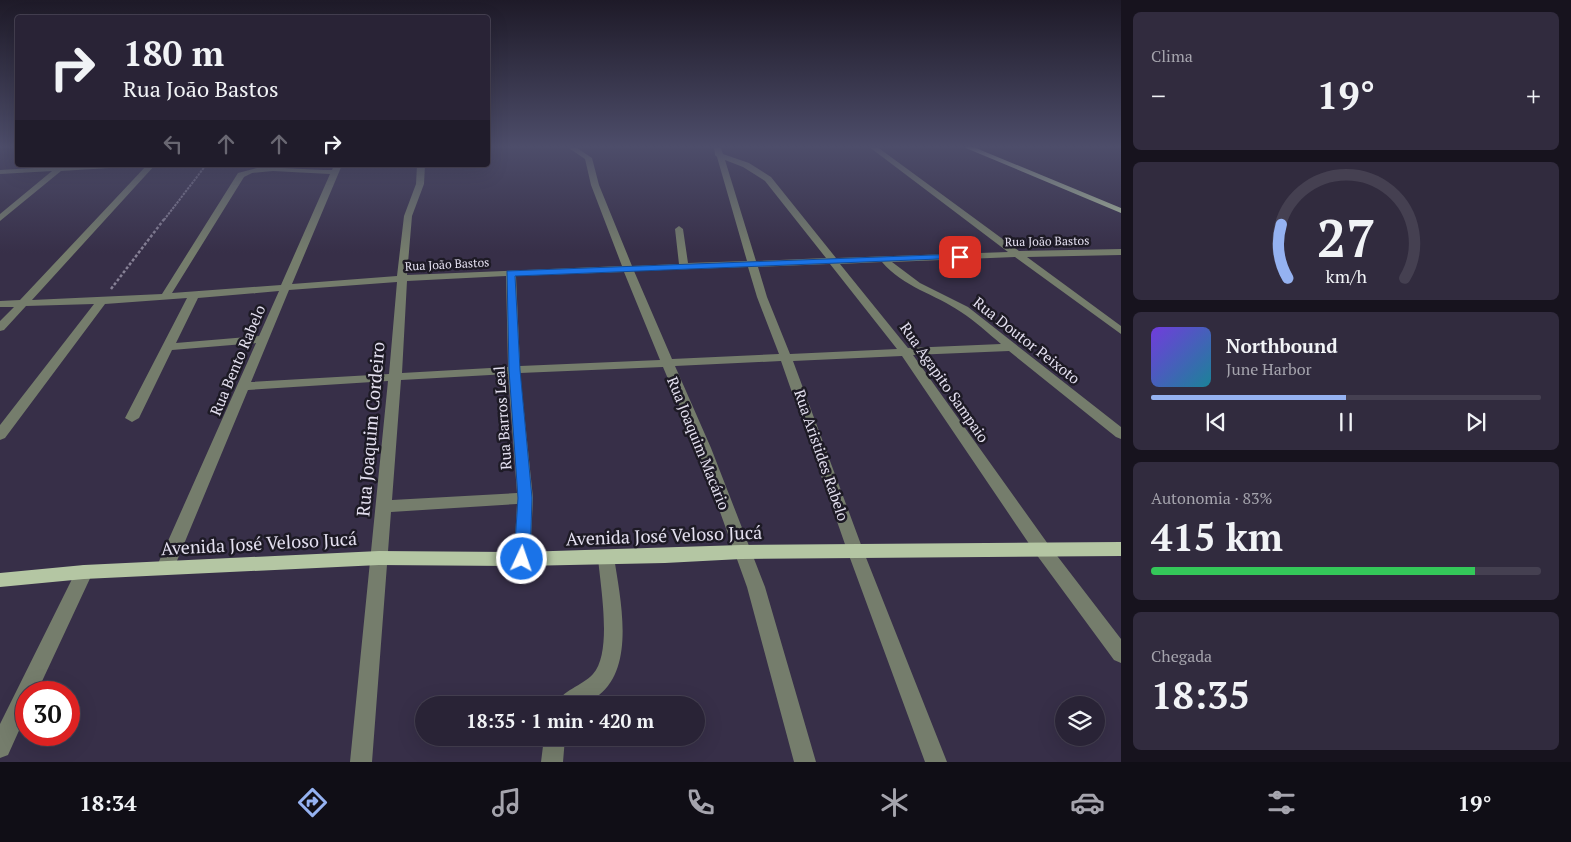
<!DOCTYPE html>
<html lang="pt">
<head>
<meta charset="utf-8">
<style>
	body { margin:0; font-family:"PT Serif",serif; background:#312b3e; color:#f1f3f6; height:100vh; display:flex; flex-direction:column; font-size:19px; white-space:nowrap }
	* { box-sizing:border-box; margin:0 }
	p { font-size:16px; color:#a5a4ad }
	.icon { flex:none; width:28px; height:28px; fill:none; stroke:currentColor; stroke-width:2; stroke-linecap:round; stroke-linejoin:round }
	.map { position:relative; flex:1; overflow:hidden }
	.panel { display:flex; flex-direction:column; gap:12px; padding:12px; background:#17131e; width:450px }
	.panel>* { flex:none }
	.banner { position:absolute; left:15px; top:15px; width:475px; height:152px; border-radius:5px; box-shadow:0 5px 20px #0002,0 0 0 1px #454051; background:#292336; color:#f1f3f6; overflow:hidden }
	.controls { position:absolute; left:1055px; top:696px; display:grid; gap:10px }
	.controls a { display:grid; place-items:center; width:50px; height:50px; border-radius:50%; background:#292336; box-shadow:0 5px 20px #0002,0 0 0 1px #454051; font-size:25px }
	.speed { position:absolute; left:15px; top:681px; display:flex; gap:10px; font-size:25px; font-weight:700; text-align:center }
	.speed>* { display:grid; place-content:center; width:65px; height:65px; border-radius:50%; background:#292336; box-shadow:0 5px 20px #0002,0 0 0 1px #454051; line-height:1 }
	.speed .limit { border:8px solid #d22; background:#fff; color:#111 }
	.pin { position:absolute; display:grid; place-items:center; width:42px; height:42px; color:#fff; margin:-21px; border-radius:10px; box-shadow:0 2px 8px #0006 }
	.me { position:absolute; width:55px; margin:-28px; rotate:3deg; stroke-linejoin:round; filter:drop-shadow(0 0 4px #0008) }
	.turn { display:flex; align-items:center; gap:18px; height:105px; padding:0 25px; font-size:22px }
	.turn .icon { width:65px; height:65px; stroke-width:2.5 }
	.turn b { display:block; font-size:35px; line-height:42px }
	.lanes { display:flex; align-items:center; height:48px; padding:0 25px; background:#0003; justify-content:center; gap:25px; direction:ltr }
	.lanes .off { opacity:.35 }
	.big { font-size:38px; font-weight:600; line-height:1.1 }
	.panel .card { flex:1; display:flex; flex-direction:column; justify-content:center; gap:8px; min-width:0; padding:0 18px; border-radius:8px; background:#312b3e }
	.panel .dial { align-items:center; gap:0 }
	.dial svg { height:130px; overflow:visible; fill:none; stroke:#454051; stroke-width:7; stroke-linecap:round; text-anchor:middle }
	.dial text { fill:#f1f3f6; stroke:none }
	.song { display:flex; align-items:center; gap:15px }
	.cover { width:60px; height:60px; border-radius:8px; background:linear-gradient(135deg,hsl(260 70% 55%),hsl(190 70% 35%)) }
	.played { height:5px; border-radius:2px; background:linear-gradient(90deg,#95b2f1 50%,#454051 50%) }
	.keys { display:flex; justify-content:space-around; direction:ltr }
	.heat { display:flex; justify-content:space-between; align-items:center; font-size:28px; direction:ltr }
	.charge { height:8px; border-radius:4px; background:linear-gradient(90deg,#34c759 83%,#454051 0) }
	.trip { position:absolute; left:415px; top:696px; width:290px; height:50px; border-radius:25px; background:#292336; box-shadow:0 5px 20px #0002,0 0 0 1px #454051; font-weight:600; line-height:50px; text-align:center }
	.menu { display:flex; height:80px; justify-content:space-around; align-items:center; background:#100e16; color:#a5a4ad }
	.menu .icon { width:35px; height:35px }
	.menu .selected { color:#95b2f1 }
	.menu b { font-size:22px; color:#f1f3f6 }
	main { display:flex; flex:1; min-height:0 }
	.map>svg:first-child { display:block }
</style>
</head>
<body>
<main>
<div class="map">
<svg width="1121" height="762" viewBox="0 0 1121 762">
	<rect width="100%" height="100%" fill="#372f48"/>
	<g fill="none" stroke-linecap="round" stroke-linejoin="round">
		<path stroke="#878196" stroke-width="2" stroke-dasharray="2.5 1" stroke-linecap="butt" d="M 164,220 L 206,165"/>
		<path stroke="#878196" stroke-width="2.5" stroke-dasharray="3 2" stroke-linecap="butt" d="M 111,289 L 165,218"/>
		<path fill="#757d6c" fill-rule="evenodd" d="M 566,146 L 574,146 L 592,158 L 599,185 L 632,266 L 679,264 L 675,229 L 679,226 L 683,229 L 688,263 L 747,261 L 717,157 L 715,155 L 714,146 L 720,146 L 723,154 L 749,163 L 771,177 L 836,258 L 1008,252 L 868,146 L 876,146 L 1019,251 L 1121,249 L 1121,255 L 1027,257 L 1121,326 L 1121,334 L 1015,257 L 892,262 L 920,283 L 968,307 L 1121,427 L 1121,439 L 1116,437 L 1009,351 L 913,355 L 1048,544 L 1121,639 L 1121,663 L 1114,660 L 1036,554 L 902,356 L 793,361 L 863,550 L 947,762 L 925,762 L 847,550 L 781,361 L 675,366 L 711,448 L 765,587 L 816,762 L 794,762 L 747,587 L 697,448 L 663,367 L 520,373 L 533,498 L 530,559 L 528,564 L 522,566 L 516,564 L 514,559 L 517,504 L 391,512 L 372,762 L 350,762 L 388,381 L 248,390 L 174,568 L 171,573 L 165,575 L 159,573 L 156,568 L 256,343 L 172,350 L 139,418 L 132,422 L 125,418 L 187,298 L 105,304 L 5,438 L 0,440 L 0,425 L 94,304 L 26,306 L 4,330 L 0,331 L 0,321 L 14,307 L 0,307 L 0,301 L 20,300 L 147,165 L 155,165 L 32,300 L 162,294 L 238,173 L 261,167 L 324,170 L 332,170 L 334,165 L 342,165 L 292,284 L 397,276 L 404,216 L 416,184 L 417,165 L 425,165 L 424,184 L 412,216 L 407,275 L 622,266 L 591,185 L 585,159 ZM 725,160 L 743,167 L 765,181 L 826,258 L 756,261 ZM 273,171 L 330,174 L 281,285 L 172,293 L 244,177 L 252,173 ZM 882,262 C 903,287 935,294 961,312 C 975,321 988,333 1001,344 L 908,348 L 840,264 ZM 830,264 L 897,349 L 790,354 L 767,297 L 758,267 ZM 748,267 L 757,297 L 779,354 L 672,359 L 634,271 ZM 624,272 L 660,360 L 520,366 L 516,276 ZM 506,276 L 508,367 L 402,373 L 407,281 ZM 397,282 L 389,374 L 251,382 L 289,290 ZM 279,291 L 259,336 L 176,343 L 198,298 ZM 508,374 L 517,493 L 392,500 L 401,380 Z
			M 86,165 L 129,165 L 125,167 L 61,171 L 0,221 L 0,214 L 52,171 L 0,174 L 0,170 Z
			M 606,550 L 612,552 L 614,557 C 620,597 636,666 599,695 C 594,698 588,704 583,705 C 574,707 564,705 556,705 C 562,690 582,686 593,674 C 613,652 600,585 598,557 L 600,552 Z
			M 84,565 L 90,567 L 93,572 L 37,692 L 26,692 L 26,715 L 8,755 L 0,758 L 0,724 L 78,567 Z
			M 544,738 L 565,738 L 563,762 L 541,762 Z"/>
		<path fill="#b4c6a3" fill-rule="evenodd" d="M 961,146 L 971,146 L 1121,208 L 1121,213 Z
			M 1121,542 L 1121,556 L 741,559 L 665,563 L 522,566 L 379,565 L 84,579 L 0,587 L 0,573 L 84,565 L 379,551 L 522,552 L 741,545 Z"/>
	</g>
	<linearGradient id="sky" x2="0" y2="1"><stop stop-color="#1e1a28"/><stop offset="0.58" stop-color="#4d4d6a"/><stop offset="1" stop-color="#4d4d6a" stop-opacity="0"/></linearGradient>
	<rect width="1121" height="253" fill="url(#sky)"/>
	<path fill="#1a73e8" stroke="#114b97" d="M 960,254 L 965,257 L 963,258 L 515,276 L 520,370 L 532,498 L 530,559 L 527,564 L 522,565 L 516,564 L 514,559 L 518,498 L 509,370 L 507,271 Z"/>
	<g text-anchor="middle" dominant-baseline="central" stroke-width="5" stroke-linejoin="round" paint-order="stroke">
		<g font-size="12" fill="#e4e0f0" stroke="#1d1a25">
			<text transform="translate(1047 241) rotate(-1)">Rua João Bastos</text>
			<text transform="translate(447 264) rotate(-3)">Rua João Bastos</text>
		</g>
		<g font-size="15" fill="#e4e0f0" stroke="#1d1a25">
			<text transform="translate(1027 340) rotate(38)">Rua Doutor Peixoto</text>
			<text transform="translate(237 360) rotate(-67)">Rua Bento Rabelo</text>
			<text transform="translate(945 382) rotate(55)">Rua Agapito Sampaio</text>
			<text transform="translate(502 418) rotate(-94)">Rua Barros Leal</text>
			<text transform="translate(699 443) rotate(68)">Rua Joaquim Macário</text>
			<text transform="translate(822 455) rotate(71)">Rua Aristides Rabelo</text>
		</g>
		<g font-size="18" fill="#e4e0f0" stroke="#1d1a25">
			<text transform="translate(370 429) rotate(-85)">Rua Joaquim Cordeiro</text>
			<text transform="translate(664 535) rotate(-2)">Avenida José Veloso Jucá</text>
			<text transform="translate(259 543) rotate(-3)">Avenida José Veloso Jucá</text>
		</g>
	</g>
</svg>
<div class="controls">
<a><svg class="icon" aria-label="layers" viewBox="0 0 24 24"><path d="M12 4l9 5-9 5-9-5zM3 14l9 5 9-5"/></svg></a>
</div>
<div class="speed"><div class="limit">30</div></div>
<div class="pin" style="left:960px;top:257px;background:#d93025"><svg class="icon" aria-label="arrive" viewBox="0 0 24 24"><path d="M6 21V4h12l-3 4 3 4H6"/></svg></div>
<svg class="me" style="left:522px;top:559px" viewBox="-20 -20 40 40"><circle r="17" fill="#1a73e8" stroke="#fff" stroke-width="3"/><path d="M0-11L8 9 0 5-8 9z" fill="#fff"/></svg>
<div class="trip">18:35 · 1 min · 420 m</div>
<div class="banner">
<div class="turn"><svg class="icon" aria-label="right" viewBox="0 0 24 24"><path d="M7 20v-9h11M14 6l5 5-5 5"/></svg><div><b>180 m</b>Rua João Bastos</div></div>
<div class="lanes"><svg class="icon off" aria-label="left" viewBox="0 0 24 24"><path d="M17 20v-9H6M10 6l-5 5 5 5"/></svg><svg class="icon off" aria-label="ahead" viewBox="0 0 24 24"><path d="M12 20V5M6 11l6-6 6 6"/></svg><svg class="icon off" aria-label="ahead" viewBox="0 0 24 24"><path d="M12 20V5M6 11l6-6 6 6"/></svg><svg class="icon" aria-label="right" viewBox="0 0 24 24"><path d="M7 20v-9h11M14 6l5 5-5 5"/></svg></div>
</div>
</div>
<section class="panel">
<div class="card"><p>Clima</p>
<div class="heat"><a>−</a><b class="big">19°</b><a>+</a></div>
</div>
<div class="card dial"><svg viewBox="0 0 100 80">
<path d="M14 69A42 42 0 1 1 86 69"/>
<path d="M14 69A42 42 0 0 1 10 36" stroke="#95b2f1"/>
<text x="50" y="56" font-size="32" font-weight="700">27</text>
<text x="50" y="72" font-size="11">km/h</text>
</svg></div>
<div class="card">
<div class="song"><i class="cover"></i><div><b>Northbound</b><p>June Harbor</p></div></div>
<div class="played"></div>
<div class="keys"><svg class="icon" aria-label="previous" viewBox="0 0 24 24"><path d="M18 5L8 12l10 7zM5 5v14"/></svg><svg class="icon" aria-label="pause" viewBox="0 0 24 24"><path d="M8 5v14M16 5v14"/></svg><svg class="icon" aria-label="next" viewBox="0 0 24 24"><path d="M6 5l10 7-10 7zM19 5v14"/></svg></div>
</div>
<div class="card"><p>Autonomia · 83%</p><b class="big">415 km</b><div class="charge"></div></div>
<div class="card"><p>Chegada</p><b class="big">18:35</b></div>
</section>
</main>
<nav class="menu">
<b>18:34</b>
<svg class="icon selected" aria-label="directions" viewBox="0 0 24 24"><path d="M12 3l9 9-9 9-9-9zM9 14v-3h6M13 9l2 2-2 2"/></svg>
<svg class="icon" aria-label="music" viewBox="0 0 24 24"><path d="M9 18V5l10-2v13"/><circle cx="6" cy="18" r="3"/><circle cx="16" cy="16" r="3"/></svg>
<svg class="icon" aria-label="phone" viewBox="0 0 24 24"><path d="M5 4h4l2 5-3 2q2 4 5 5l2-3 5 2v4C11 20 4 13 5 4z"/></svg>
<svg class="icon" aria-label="climate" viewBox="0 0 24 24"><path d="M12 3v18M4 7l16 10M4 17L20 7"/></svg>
<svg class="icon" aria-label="car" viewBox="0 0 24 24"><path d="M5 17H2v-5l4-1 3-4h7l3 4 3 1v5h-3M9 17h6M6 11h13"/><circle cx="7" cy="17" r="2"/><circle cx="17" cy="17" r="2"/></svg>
<svg class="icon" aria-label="filters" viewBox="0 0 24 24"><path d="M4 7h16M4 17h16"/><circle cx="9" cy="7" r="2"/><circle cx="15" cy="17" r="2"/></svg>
<b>19°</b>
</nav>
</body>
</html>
